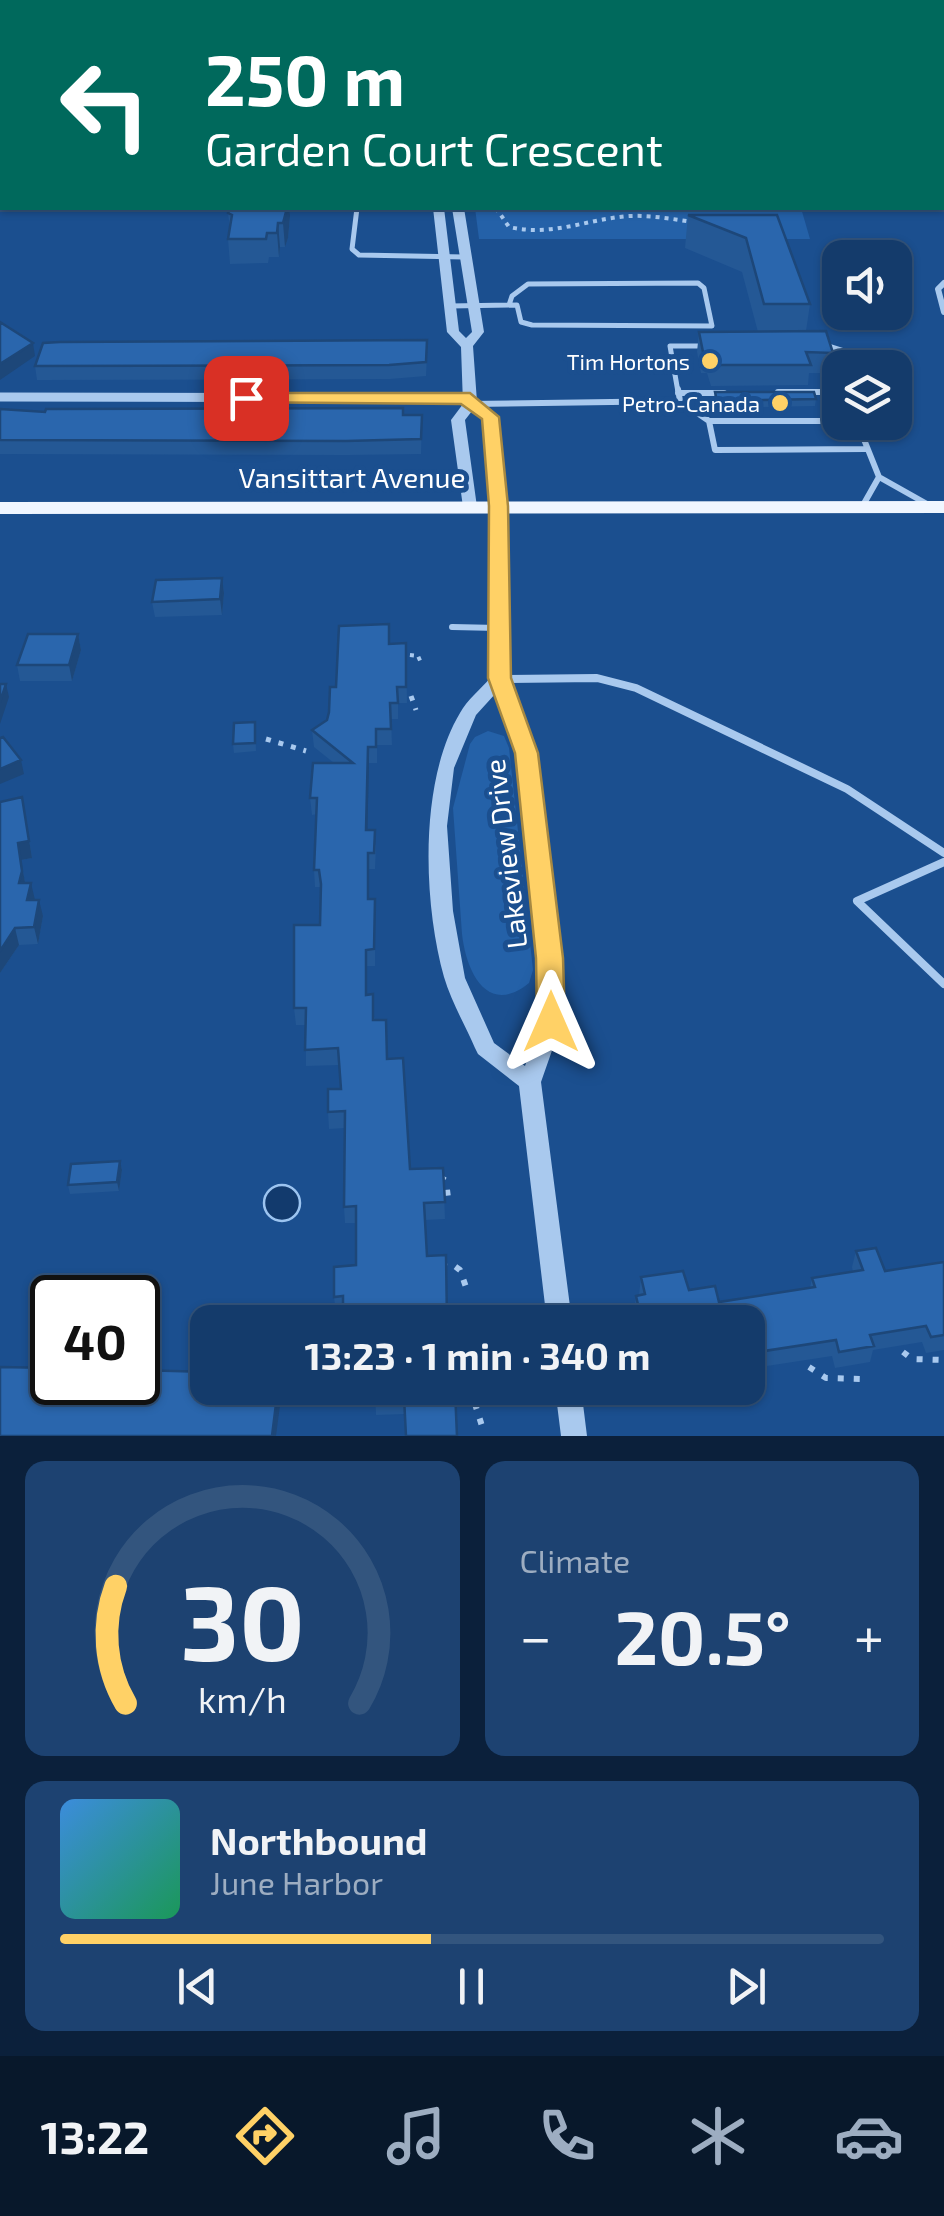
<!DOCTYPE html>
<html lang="en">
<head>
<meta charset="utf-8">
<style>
	body { margin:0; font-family:"Exo 2",sans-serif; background:#1d4271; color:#f1f3f6; height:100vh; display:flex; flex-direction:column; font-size:38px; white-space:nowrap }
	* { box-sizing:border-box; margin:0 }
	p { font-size:32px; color:#9dadc1 }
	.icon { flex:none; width:55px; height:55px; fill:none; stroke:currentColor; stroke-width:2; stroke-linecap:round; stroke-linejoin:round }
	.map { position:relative; height:1436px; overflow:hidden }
	.sheet { display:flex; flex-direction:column; gap:25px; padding:25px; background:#0b203b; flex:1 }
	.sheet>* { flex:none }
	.guide { position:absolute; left:0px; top:0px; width:945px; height:210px; box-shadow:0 2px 8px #0004,0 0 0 2px #33557e; background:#00695c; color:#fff; overflow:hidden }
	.fabs { position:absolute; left:822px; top:240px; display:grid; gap:20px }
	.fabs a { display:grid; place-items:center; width:90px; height:90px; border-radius:20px; background:#143b6b; box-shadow:0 2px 8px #0004,0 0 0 2px #33557e; font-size:50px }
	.speed { position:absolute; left:30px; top:1275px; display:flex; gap:20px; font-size:50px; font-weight:700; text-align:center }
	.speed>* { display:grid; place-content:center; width:130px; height:130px; border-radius:50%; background:#143b6b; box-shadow:0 2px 8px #0004,0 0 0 2px #33557e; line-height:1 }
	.speed .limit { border:5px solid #111; border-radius:15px; background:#fff; color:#111 }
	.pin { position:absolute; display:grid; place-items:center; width:85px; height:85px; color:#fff; margin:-42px; border-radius:20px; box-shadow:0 5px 15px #0006 }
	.me { position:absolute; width:110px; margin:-55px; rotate:0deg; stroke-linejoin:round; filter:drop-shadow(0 0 8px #0008) }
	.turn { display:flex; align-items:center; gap:35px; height:210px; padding:0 40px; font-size:45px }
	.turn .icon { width:130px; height:130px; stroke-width:2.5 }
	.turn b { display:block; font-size:70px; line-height:85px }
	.big { font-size:75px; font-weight:700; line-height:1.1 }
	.sheet .tile { flex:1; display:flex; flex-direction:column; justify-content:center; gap:15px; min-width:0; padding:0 35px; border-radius:20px; background:#1d4271 }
	.sheet .dial { align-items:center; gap:0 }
	.dial svg { height:260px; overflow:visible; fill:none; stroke:#33557e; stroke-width:7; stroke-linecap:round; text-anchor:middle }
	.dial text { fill:#f1f3f6; stroke:none }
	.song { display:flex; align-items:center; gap:30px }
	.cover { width:120px; height:120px; border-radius:15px; background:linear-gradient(135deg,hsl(210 70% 55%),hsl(150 70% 35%)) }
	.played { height:10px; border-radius:5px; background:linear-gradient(90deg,#ffd166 45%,#33557e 45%) }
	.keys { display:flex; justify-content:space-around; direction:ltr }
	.heat { display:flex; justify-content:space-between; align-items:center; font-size:55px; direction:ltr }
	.sheet .tiles { flex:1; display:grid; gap:25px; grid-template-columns:1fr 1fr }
	.tile:last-child { grid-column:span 2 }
	.trip { position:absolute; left:190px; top:1305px; width:575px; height:100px; border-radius:20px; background:#143b6b; box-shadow:0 2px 8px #0004,0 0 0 2px #33557e; font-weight:700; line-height:100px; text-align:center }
	.tab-bar { display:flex; height:160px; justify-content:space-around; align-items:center; background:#08182b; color:#9dadc1 }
	.tab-bar .icon { width:70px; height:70px }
	.tab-bar .selected { color:#ffd166 }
	.tab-bar b { font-size:45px; color:#f1f3f6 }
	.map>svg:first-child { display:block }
</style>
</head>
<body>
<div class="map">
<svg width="944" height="1436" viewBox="0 0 944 1436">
	<rect width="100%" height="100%" fill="#1b4f8f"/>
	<path fill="#2461a8" d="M 620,0 L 944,0 L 944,143 L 942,2 Z
		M 475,208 L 801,208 L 810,239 L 479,239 Z
		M 488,731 L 504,736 L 509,748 L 533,970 L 529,983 C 487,1017 466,971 462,934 L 453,808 L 470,744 L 475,737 Z"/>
	<path fill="#123a6d" stroke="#9cc4f0" stroke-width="2.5" d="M264 1203a18 18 0 1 1 36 0a18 18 0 1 1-36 0Z"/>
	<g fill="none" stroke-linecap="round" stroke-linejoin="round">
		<path stroke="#a9c9ee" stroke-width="4" stroke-dasharray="4 5" stroke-linecap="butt" d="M 496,208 L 509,227 C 552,237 587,219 629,216 C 650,215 672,219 693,222
			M 401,654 L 418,656 L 422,665"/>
		<path stroke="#a9c9ee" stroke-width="5" stroke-dasharray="5 8" stroke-linecap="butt" d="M 411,696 L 416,710
			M 266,739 L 306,751"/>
		<path stroke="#a9c9ee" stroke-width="6" stroke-dasharray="6 10" stroke-linecap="butt" d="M 440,1177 L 446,1181 L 448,1198
			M 441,1263 L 449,1262 L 460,1270 L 466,1287
			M 903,1352 L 912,1359 L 944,1360
			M 809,1367 L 826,1378 L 864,1379
			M 470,1388 L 482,1426
			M 702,1388 L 712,1395 L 741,1394"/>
		<path stroke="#a9c9ee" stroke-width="4" d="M 105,0 L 136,2
			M 652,0 L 671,2
			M 886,0 L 892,2
			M 172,2 L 182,0"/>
		<path stroke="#a9c9ee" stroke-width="5" d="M 357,208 L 352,249 L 359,255 L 464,257
			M 450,306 L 517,305 L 521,322 L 532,325 L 712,326 L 704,288 L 698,283 L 528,284 L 512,296 L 509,305
			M 825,345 L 847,352 L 854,368
			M 678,392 L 670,346 L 706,346"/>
		<path stroke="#a9c9ee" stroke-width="6" d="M 778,392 L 840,392
			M 678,393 L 724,393
			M 680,401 L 709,421
			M 470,404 L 680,401 L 678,389
			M 840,421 L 709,421 L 715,450 L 865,449
			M 857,422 L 879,477
			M 862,507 L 879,477 L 927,504
			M 452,627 L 498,628"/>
		<path stroke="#a9c9ee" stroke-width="8" d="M 502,679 L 597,678 L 636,688 L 847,789 L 944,853
			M 944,862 L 857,901 L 944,984"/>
		<path stroke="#a9c9ee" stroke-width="6" d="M 944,283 L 938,289 L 944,312"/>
		<path stroke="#a9c9ee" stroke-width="9" d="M 0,397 L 469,398"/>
		<path fill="#a9c9ee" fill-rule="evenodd" d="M 433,208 L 444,208 L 459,331 L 466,338 L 472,332 L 452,208 L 464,208 L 484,332 L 473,346 L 477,402 L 498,417 L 505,506 L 508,679 L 533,738 L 562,986 L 562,1022 L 541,1082 L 572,1322 L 547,1322 L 519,1086 L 478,1054 L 475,1048 C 465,1025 451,1001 444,977 C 423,902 419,781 460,713 C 467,700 481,689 490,678 L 491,506 L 484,419 L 472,411 L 465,420 L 477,507 L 470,511 L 463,507 L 451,420 L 463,404 L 461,347 L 447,332 ZM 496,693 L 515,738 L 542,986 L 540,1022 L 525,1066 L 494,1043 L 465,978 L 453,911 L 447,826 L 454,768 L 476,715 Z
			M 555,1388 L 581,1388 L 587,1436 L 561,1436 Z"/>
		<path fill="#f0f6ff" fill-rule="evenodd" d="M 944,501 L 944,513 L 0,514 L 0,502 Z"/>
	</g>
	<path fill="#245895" d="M 942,139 L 944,139 L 944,212 L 906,208 L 942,208 Z
		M 228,213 L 290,216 L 288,238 L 285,247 L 280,247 L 279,257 L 269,257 L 268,263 L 230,264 L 228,239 L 230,228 Z
		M 688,215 L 777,215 L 810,304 L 806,331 L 833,353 L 830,373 L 809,373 L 808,385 L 711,386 L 707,373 L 701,373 L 697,352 L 699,332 L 758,332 L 742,272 L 685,248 Z
		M 427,354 L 426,376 L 390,379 L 37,380 L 35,366 Z
		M 715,392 L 816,399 L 815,406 L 717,408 L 714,400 Z
		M 0,409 L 45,412 L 422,415 L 421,454 L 347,455 L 0,454 Z
		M 222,578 L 224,593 L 222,615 L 155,617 L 152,602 Z
		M 78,634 L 81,650 L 72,681 L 20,681 L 17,665 Z
		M 406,643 L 407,703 L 398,703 L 398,719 L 391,719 L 392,745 L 377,745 L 377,763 L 369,763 L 367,830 L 376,846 L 375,869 L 369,869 L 369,899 L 375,899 L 375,966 L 367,966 L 367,994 L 387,1059 L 410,1169 L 443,1168 L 445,1219 L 425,1220 L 343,1313 L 336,1313 L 334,1297 L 356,1265 L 356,1223 L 345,1223 L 344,1207 L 345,1128 L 329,1129 L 328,1112 L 341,1089 L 339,1065 L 306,1066 L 306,1025 L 296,1025 L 294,1008 L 320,925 L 321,891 L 320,887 L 315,887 L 314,870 L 317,814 L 312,815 L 310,798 L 334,763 L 314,747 L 312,730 L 327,720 L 336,687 L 389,644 Z
		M 255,722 L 256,751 L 234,753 L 233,744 Z
		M 0,802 L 25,814 L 32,858 L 21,860 L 25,883 L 43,916 L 38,944 L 19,945 L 0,973 Z
		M 120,1161 L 122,1170 L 119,1191 L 70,1194 L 68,1185 Z
		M 856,1251 L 885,1271 L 944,1262 L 944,1350 L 926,1353 L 922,1342 L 873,1350 L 870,1362 L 835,1368 L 832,1356 L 761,1367 L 758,1380 L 748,1381 L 748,1322 L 637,1322 L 634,1312 L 636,1296 L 639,1295 L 641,1277 L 689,1290 L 719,1302 L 810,1288 L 812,1278 L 853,1272 L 852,1267 Z
		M 375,1388 L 449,1388 L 405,1414 L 376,1415 Z"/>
	<path fill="#1d4779" d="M 287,208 L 289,208 L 290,216 L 288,238 L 285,247 L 283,223 Z
		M 278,223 L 280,247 L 279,257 L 277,233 Z
		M 33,343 L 35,356 L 0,380 L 0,364 Z
		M 222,578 L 224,593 L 222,615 L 220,599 Z
		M 78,634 L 81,650 L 72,681 L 69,665 Z
		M 6,684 L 9,697 L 0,724 L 0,702 Z
		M 368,747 L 369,763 L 367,846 L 366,830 Z
		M 21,760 L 24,774 L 0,784 L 0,769 Z
		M 22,797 L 32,858 L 21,860 L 26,888 L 19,883 L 18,843 Z
		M 31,883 L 35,900 L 27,900 Z
		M 39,900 L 43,916 L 38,944 L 34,927 Z
		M 15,928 L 19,945 L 0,973 L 0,951 Z
		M 120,1161 L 122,1170 L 119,1191 L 117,1182 Z
		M 278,1388 L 281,1388 L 282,1390 L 276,1436 L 272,1436 Z"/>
	<path fill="#2a66ad" stroke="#1d4779" stroke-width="2.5" d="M 942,139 L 944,139 L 944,198 L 942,198 Z
		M 230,208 L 287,208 L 283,223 L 278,223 L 277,233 L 267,233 L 266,239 L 228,239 L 232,215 L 228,213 Z
		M 688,215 L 777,215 L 810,304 L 764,304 L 746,238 Z
		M 0,322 L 33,343 L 0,364 Z
		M 826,331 L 833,353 L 806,352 L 811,365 L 713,365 L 709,352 L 703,352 L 699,332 Z
		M 427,340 L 426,362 L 389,365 L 35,366 L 43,343 L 60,342 Z
		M 715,392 L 814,392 L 816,399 L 717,401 Z
		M 403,408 L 403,415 L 422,415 L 421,439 L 346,441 L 0,440 L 0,409 L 45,412 L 46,409 Z
		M 222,578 L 220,599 L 152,602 L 156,580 Z
		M 389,624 L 389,644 L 406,643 L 406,687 L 397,687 L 398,703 L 390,703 L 391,729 L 376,729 L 376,747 L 368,747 L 366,830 L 375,830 L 374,853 L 368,853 L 368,899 L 375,899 L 374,949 L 366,950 L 366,995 L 373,994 L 373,1020 L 386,1020 L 387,1059 L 403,1058 L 410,1169 L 443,1168 L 445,1202 L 424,1203 L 427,1256 L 446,1255 L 447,1322 L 343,1322 L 343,1296 L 334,1297 L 334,1267 L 356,1265 L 356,1206 L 344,1207 L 345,1111 L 328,1112 L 328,1089 L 341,1089 L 338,1048 L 305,1050 L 306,1008 L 294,1008 L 294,925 L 320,925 L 321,884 L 319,870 L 314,870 L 317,798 L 310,798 L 313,763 L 353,763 L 312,730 L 327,720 L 329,712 L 330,687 L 336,687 L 339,626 Z
		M 28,634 L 78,634 L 69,665 L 17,665 Z
		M 0,684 L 6,684 L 0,702 Z
		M 255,722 L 255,743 L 233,744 L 234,723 Z
		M 3,737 L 21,760 L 0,769 L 0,738 Z
		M 22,797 L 29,841 L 18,843 L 22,871 L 19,883 L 31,883 L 27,900 L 39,900 L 34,927 L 15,928 L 0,951 L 0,802 Z
		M 120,1161 L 117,1182 L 68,1185 L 71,1164 Z
		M 876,1248 L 885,1271 L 944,1262 L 944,1335 L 931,1337 L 926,1326 L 870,1335 L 874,1346 L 839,1352 L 836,1340 L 758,1352 L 761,1364 L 748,1366 L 748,1322 L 642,1322 L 636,1296 L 645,1294 L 641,1277 L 683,1271 L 689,1290 L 715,1286 L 719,1302 L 815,1287 L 812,1278 L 863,1270 L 856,1251 Z
		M 0,1367 L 52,1368 L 52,1382 L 138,1382 L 138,1370 L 208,1372 L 208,1388 L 278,1388 L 272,1436 L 0,1436 Z
		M 375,1388 L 449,1388 L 449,1390 L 455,1390 L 457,1436 L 406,1436 L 404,1397 L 375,1399 Z"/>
	<path fill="#ffd166" stroke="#a68842" stroke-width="2.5" d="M 246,393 L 470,393 L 499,417 L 508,506 L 511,678 L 538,753 L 563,958 L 565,1022 L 561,1030 L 551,1033 L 541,1030 L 537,1022 L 536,958 L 515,753 L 488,678 L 489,506 L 482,419 L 461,404 L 239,402 L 239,394 Z"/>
	<g fill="#ffd166" stroke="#1b4f8f" stroke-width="4">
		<circle cx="710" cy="361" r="10"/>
		<circle cx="780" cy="403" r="10"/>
	</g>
	<g text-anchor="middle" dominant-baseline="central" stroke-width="10" stroke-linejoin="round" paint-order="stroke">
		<g font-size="22" fill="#fff" stroke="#1b4f8f" text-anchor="end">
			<text x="690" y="361">Tim Hortons</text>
			<text x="760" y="403">Petro-Canada</text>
		</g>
		<g font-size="28" fill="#fff" stroke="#1b4f8f">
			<text x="352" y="477">Vansittart Avenue</text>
			<text transform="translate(505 854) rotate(-97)">Lakeview Drive</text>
		</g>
	</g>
</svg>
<div class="fabs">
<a><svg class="icon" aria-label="sound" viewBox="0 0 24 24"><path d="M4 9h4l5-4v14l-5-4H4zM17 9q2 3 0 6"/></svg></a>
<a><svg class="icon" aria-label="layers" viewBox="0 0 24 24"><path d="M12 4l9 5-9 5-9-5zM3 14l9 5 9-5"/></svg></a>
</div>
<div class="speed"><div class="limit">40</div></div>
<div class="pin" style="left:246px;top:398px;background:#d93025"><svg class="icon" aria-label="arrive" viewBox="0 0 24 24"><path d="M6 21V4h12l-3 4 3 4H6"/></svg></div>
<svg class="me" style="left:551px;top:1022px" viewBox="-20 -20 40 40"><path d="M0-17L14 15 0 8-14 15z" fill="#ffd166" stroke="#fff" stroke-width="4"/></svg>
<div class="trip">13:23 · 1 min · 340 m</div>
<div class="guide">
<div class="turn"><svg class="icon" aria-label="left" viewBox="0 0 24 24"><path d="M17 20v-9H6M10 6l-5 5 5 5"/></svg><div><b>250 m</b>Garden Court Crescent</div></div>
</div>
</div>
<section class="sheet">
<div class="tiles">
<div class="tile dial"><svg viewBox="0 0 100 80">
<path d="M14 69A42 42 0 1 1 86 69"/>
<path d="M14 69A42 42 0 0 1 11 33" stroke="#ffd166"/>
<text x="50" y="56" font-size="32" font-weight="700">30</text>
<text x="50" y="72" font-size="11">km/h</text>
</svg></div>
<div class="tile"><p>Climate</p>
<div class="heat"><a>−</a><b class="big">20.5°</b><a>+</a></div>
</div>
<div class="tile">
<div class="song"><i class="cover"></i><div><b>Northbound</b><p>June Harbor</p></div></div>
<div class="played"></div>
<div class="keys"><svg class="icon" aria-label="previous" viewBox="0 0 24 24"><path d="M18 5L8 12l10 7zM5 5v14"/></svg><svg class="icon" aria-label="pause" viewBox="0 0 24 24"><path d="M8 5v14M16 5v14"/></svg><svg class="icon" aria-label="next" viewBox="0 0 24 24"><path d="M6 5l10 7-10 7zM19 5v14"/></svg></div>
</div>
</div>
</section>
<nav class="tab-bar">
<b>13:22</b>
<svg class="icon selected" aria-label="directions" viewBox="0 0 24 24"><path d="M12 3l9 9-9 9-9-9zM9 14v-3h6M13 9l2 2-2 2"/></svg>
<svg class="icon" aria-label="music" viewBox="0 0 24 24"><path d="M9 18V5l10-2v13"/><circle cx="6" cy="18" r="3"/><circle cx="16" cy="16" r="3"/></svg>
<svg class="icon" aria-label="phone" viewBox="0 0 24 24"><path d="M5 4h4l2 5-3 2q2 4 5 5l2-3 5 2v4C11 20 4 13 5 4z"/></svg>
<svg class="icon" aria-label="climate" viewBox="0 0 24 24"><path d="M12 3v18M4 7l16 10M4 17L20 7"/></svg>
<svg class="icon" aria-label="car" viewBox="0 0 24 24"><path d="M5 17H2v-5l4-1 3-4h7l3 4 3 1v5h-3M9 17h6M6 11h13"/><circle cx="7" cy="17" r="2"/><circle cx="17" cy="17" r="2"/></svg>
</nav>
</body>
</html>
